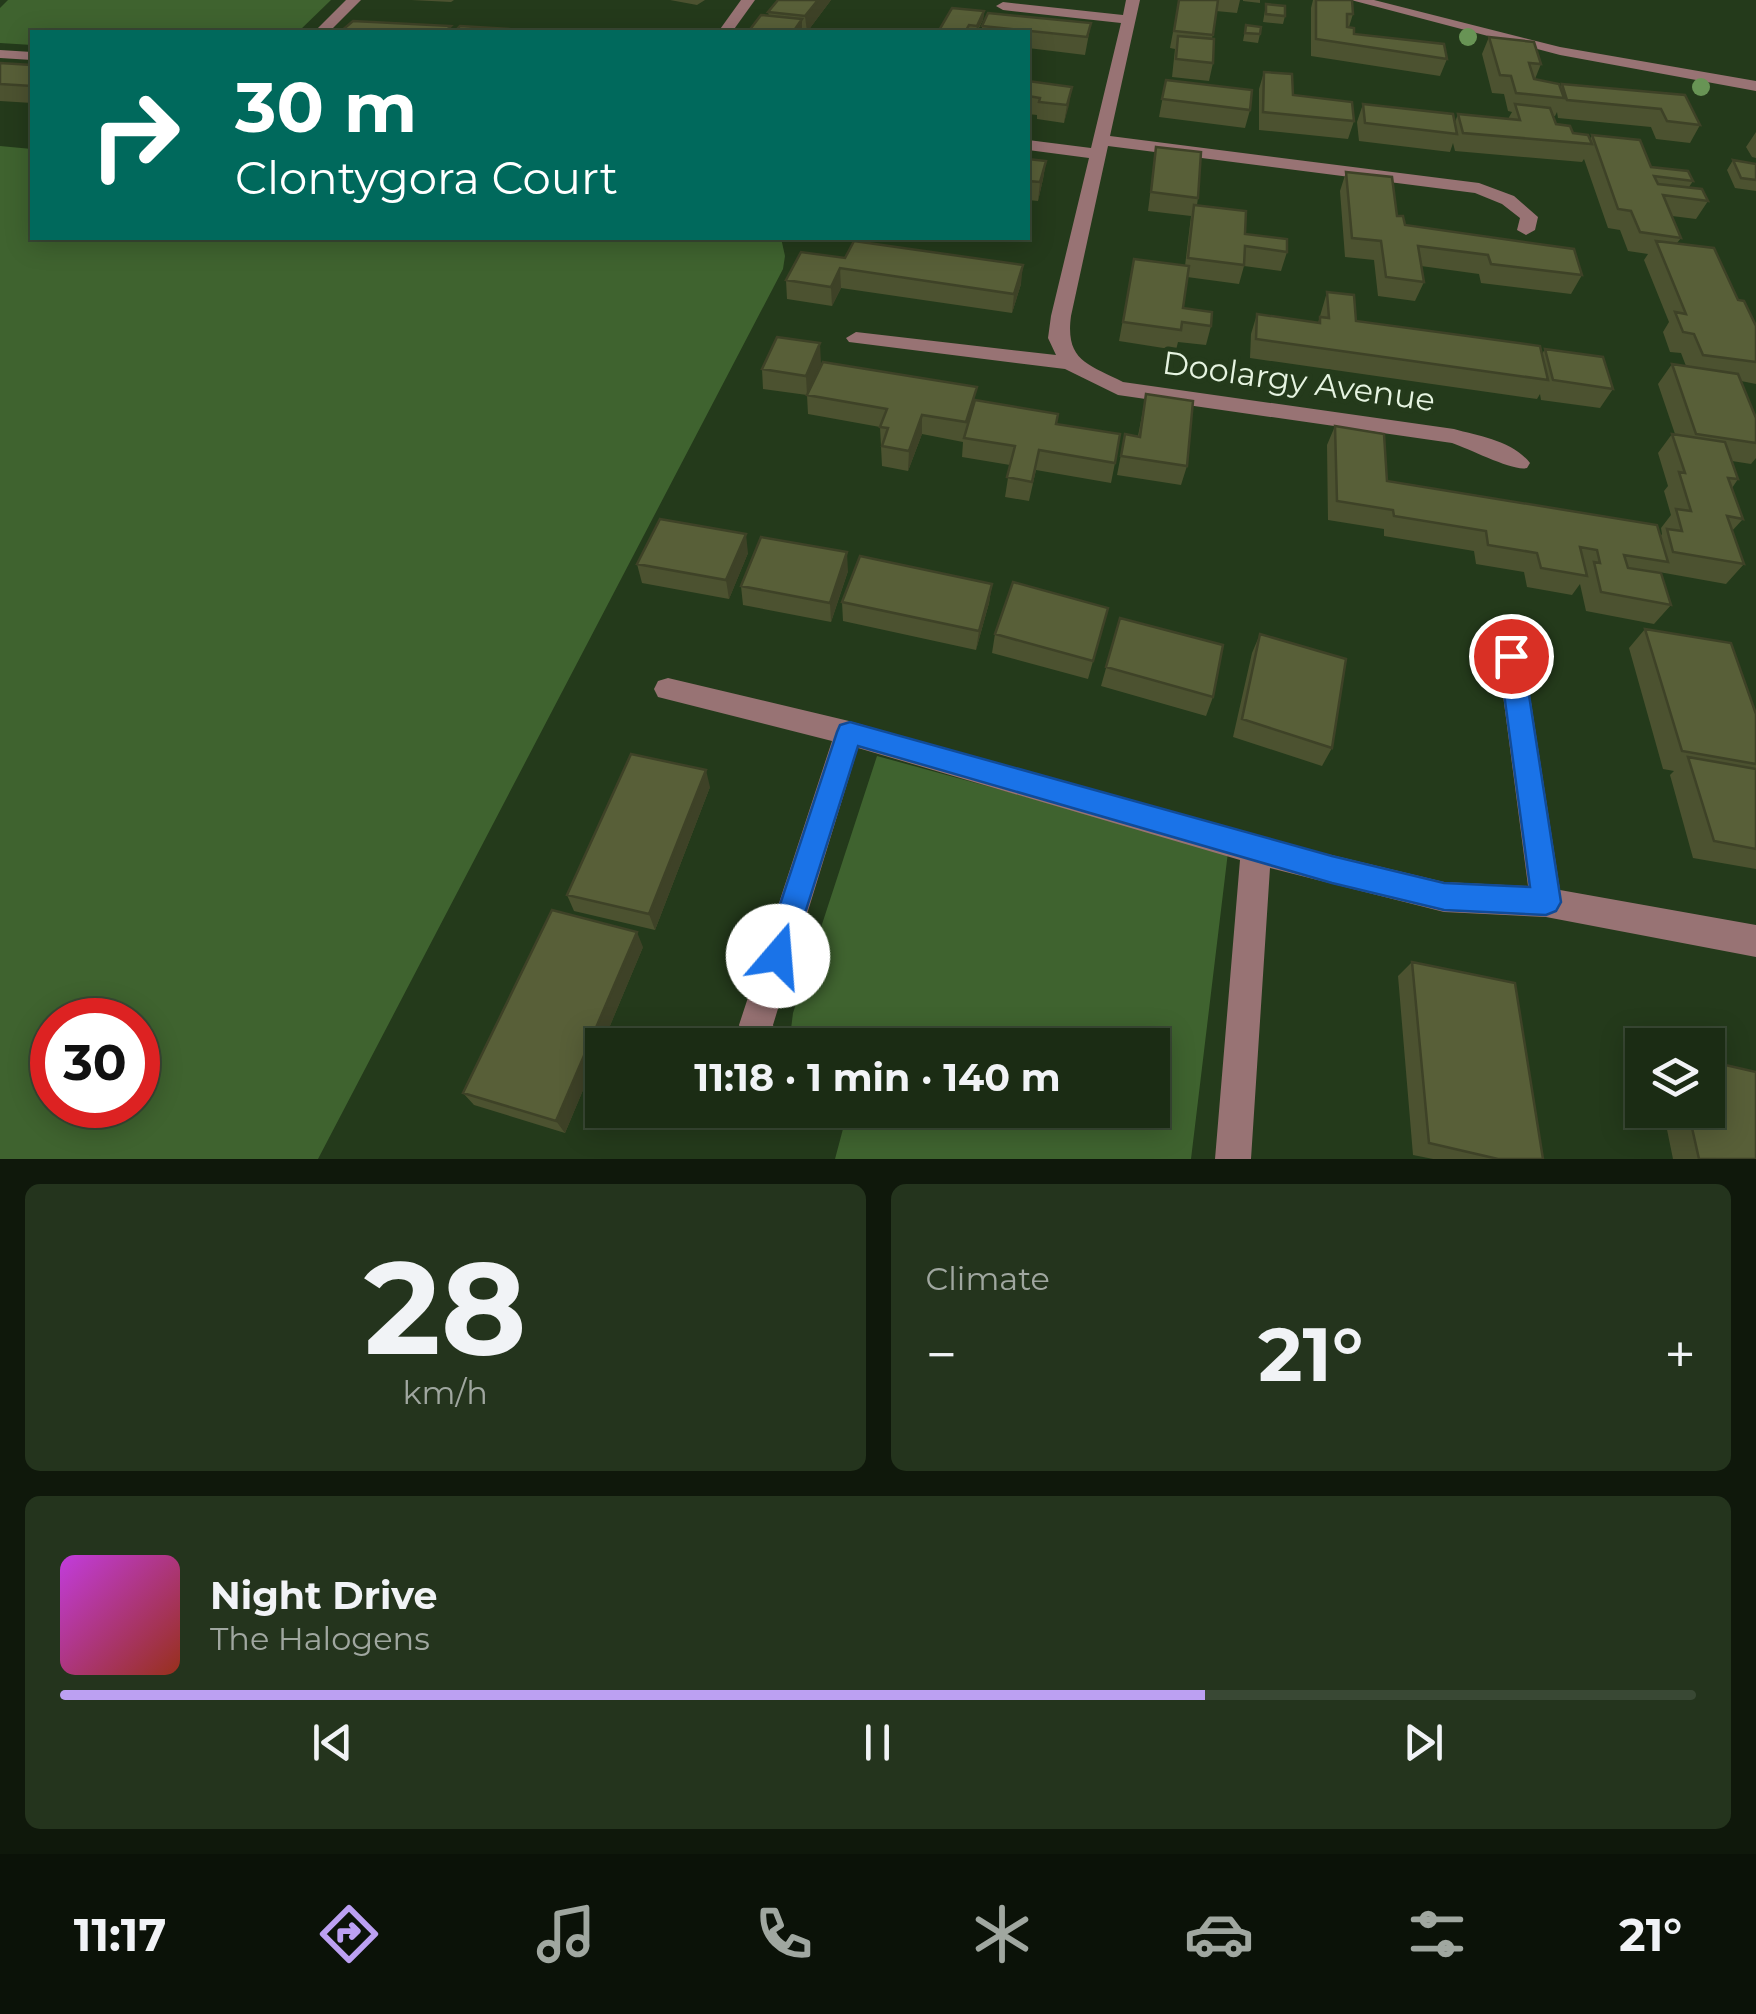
<!DOCTYPE html>
<html lang="en">
<head>
<meta charset="utf-8">
<style>
	body { margin:0; font-family:Montserrat,sans-serif; background:#24341d; color:#f1f3f6; height:100vh; display:flex; flex-direction:column; font-size:38px; white-space:nowrap }
	* { box-sizing:border-box; margin:0 }
	p { font-size:32px; color:#a0a7a0 }
	.icon { flex:none; width:55px; height:55px; fill:none; stroke:currentColor; stroke-width:2; stroke-linecap:round; stroke-linejoin:round }
	.map { position:relative; height:1159px; overflow:hidden }
	.details { display:flex; flex-direction:column; gap:25px; padding:25px; background:#0f180b; flex:1 }
	.details>* { flex:none }
	.banner { position:absolute; left:30px; top:30px; width:1000px; height:210px; border-radius:0px; box-shadow:0 5px 25px #0003,0 0 0 2px #394834; background:#00695c; color:#fff; overflow:hidden }
	.buttons { position:absolute; left:1625px; top:1028px; display:grid; gap:20px }
	.buttons a { display:grid; place-items:center; width:100px; height:100px; border-radius:0px; background:#1b2c14; box-shadow:0 5px 25px #0003,0 0 0 2px #394834; font-size:50px }
	.speed { position:absolute; left:30px; top:998px; display:flex; gap:20px; font-size:50px; font-weight:700; text-align:center }
	.speed>* { display:grid; place-content:center; width:130px; height:130px; border-radius:50%; background:#1b2c14; box-shadow:0 5px 25px #0003,0 0 0 2px #394834; line-height:1 }
	.speed .limit { border:15px solid #d22; background:#fff; color:#111 }
	.pin { position:absolute; display:grid; place-items:center; width:85px; height:85px; color:#fff; margin:-42px; border:5px solid #fff; border-radius:50%; box-shadow:0 2px 10px #0007 }
	.me { position:absolute; width:110px; margin:-55px; rotate:18deg; stroke-linejoin:round; filter:drop-shadow(0 0 8px #0008) }
	.turn { display:flex; align-items:center; gap:35px; height:210px; padding:0 40px; font-size:45px }
	.turn .icon { width:130px; height:130px; stroke-width:2.5 }
	.turn b { display:block; font-size:70px; line-height:85px }
	.big { font-size:75px; font-weight:700; line-height:1.1 }
	.details .card { flex:1; display:flex; flex-direction:column; justify-content:center; gap:15px; min-width:0; padding:0 35px; border-radius:15px; background:#24341d }
	.details .dial { align-items:center; gap:0 }
	.dial b { font-size:130px; line-height:1 }
	.song { display:flex; align-items:center; gap:30px }
	.cover { width:120px; height:120px; border-radius:15px; background:linear-gradient(135deg,hsl(290 70% 55%),hsl(10 70% 35%)) }
	.played { height:10px; border-radius:5px; background:linear-gradient(90deg,#bca0f2 70%,#394834 70%) }
	.keys { display:flex; justify-content:space-around; direction:ltr }
	.heat { display:flex; justify-content:space-between; align-items:center; font-size:55px; direction:ltr }
	.details .tiles { flex:1; display:grid; gap:25px; grid-template-columns:1fr 1fr }
	.card:last-child { grid-column:span 2 }
	.trip { position:absolute; left:585px; top:1028px; width:585px; height:100px; border-radius:0px; background:#1b2c14; box-shadow:0 5px 25px #0003,0 0 0 2px #394834; font-weight:700; line-height:100px; text-align:center }
	.menu { display:flex; height:160px; justify-content:space-around; align-items:center; background:#0b1208; color:#a0a7a0 }
	.menu .icon { width:70px; height:70px }
	.menu .on { color:#bca0f2 }
	.menu b { font-size:45px; color:#f1f3f6 }
	.map>svg:first-child { display:block }
</style>
</head>
<body>
<div class="map">
<svg width="1756" height="1159" viewBox="0 0 1756 1159">
	<rect width="100%" height="100%" fill="#243a1b"/>
	<path fill="#3f632f" fill-rule="evenodd" d="M 8,0 L 331,0 L 298,32 L 32,32 L 32,45 L 0,43 L 0,8 Z
		M 0,146 L 32,149 L 32,238 L 781,238 L 785,256 L 783,269 L 318,1159 L 0,1159 ZM 52,1020 L 138,1020 L 138,1105 L 52,1105 Z
		M 877,756 L 1228,852 L 1191,1159 L 835,1159 L 848,1110 L 1152,1110 L 1152,1045 L 789,1045 L 793,1013 Z"/>
	<g fill="none" stroke-linecap="round" stroke-linejoin="round">
		<path fill="#987374" fill-rule="evenodd" d="M 346,0 L 361,0 L 329,32 L 314,32 Z
			M 741,0 L 755,0 L 732,32 L 718,32 Z
			M 1126,0 L 1140,0 L 1110,136 L 1479,183 L 1514,196 L 1538,217 L 1535,230 L 1526,235 L 1517,230 L 1520,218 L 1502,204 L 1475,193 L 1108,146 L 1071,316 C 1065,361 1088,364 1123,382 L 1454,429 C 1479,436 1513,441 1530,463 L 1527,468 C 1514,472 1470,449 1452,443 L 1118,395 L 1065,369 L 849,342 L 846,338 L 856,332 L 1056,355 L 1048,338 L 1051,316 L 1089,158 L 1028,150 L 1028,140 L 1091,148 L 1121,23 L 1003,10 L 996,6 L 1003,2 L 1123,15 Z
			M 1351,0 L 1374,0 L 1560,47 L 1756,81 L 1756,91 L 1560,55 Z
			M 0,50 L 32,52 L 32,60 L 0,58 Z
			M 1511,646 L 1520,649 L 1524,657 L 1560,890 L 1756,925 L 1756,957 L 1546,917 L 1444,912 L 1270,868 L 1251,1159 L 1215,1159 L 1240,860 L 858,748 L 773,1025 L 779,1045 L 745,1045 L 739,1025 L 832,741 L 658,697 L 654,689 L 658,681 L 668,678 L 849,721 L 1256,837 L 1444,882 L 1528,886 L 1498,657 L 1502,649 Z"/>
	</g>
	<g fill="#689455">
		<circle cx="1468" cy="37" r="9"/>
		<circle cx="1701" cy="87" r="9"/>
	</g>
	<path fill="#4c5230" d="M 411,0 L 454,0 L 451,2 Z
		M 670,0 L 705,0 L 697,5 Z
		M 831,0 L 807,32 L 748,32 L 769,16 L 768,12 Z
		M 1179,0 L 1240,0 L 1237,13 L 1216,11 L 1212,39 L 1213,63 L 1209,81 L 1172,77 L 1175,49 L 1170,48 Z
		M 1243,0 L 1260,0 L 1260,3 L 1243,1 Z
		M 1313,0 L 1352,0 L 1353,14 L 1349,27 L 1354,34 L 1447,59 L 1440,76 L 1311,56 L 1311,8 Z
		M 1266,4 L 1285,16 L 1283,24 L 1263,22 Z
		M 984,11 L 983,20 L 977,32 L 938,32 Z
		M 1091,23 L 1085,55 L 1028,48 L 1028,32 L 982,32 L 982,26 Z
		M 1246,25 L 1260,34 L 1258,43 L 1243,41 Z
		M 1489,37 L 1541,64 L 1535,79 L 1560,88 L 1562,84 L 1685,95 L 1700,125 L 1690,143 L 1656,139 L 1651,127 L 1558,118 L 1557,112 L 1555,116 L 1553,116 L 1556,124 L 1573,133 L 1590,139 L 1592,135 L 1651,167 L 1693,181 L 1689,187 L 1708,201 L 1696,219 L 1672,216 L 1681,238 L 1677,243 L 1738,300 L 1756,326 L 1756,384 L 1741,381 L 1756,418 L 1756,458 L 1751,464 L 1732,461 L 1738,479 L 1732,488 L 1743,519 L 1732,531 L 1744,564 L 1726,584 L 1659,572 L 1671,605 L 1654,624 L 1586,611 L 1580,584 L 1572,595 L 1527,587 L 1524,572 L 1476,564 L 1474,551 L 1384,536 L 1384,529 L 1328,520 L 1327,445 L 1335,426 L 1387,481 L 1660,537 L 1662,534 L 1661,528 L 1671,515 L 1664,491 L 1668,486 L 1658,453 L 1672,434 L 1675,434 L 1658,384 L 1672,364 L 1686,366 L 1681,353 L 1670,352 L 1663,332 L 1669,322 L 1644,260 L 1648,254 L 1628,251 L 1620,230 L 1608,228 L 1584,159 L 1582,162 L 1455,151 L 1453,143 L 1450,152 L 1359,141 L 1357,122 L 1363,104 L 1455,122 L 1458,114 L 1508,119 L 1512,112 L 1508,111 L 1504,94 L 1492,93 L 1482,54 Z
		M 0,63 L 32,65 L 32,103 L 0,101 Z
		M 1264,72 L 1293,95 L 1354,121 L 1348,139 L 1259,130 L 1259,89 Z
		M 1166,80 L 1250,110 L 1245,128 L 1159,117 Z
		M 1028,81 L 1072,87 L 1064,123 L 1037,119 L 1037,115 L 1028,114 Z
		M 1756,132 L 1756,158 L 1752,157 L 1746,147 Z
		M 1156,147 L 1198,198 L 1197,205 L 1245,234 L 1287,252 L 1281,271 L 1244,266 L 1239,284 L 1187,277 L 1183,308 L 1211,326 L 1206,345 L 1178,342 L 1176,350 L 1119,341 L 1134,259 L 1185,266 L 1191,216 L 1148,211 Z
		M 1028,159 L 1046,161 L 1043,179 L 1038,201 L 1028,200 Z
		M 1733,160 L 1756,164 L 1756,191 L 1735,188 L 1727,170 Z
		M 1346,172 L 1397,216 L 1405,225 L 1582,275 L 1571,294 L 1481,283 L 1479,274 L 1421,266 L 1424,282 L 1415,301 L 1378,296 L 1374,260 L 1345,257 L 1340,191 Z
		M 801,252 L 1021,284 L 1012,313 L 841,288 L 832,306 L 787,299 L 786,280 Z
		M 1327,292 L 1356,321 L 1542,354 L 1545,349 L 1613,389 L 1600,408 L 1541,400 L 1540,394 L 1537,399 L 1250,358 L 1251,334 L 1257,314 L 1318,323 Z
		M 821,363 L 813,382 L 976,400 L 1056,424 L 1115,463 L 1111,483 L 1036,470 L 1029,501 L 1005,497 L 1010,465 L 962,457 L 963,442 L 922,434 L 908,471 L 882,466 L 880,427 L 808,414 L 807,395 L 763,389 L 762,369 Z
		M 1146,394 L 1187,466 L 1181,485 L 1117,475 L 1125,434 L 1138,436 Z
		M 748,553 L 729,599 L 642,583 L 637,564 Z
		M 848,571 L 831,622 L 743,605 L 741,586 Z
		M 992,584 L 989,603 L 976,650 L 843,621 L 842,602 Z
		M 1108,608 L 1088,679 L 992,653 L 995,634 Z
		M 1120,618 L 1213,697 L 1206,716 L 1101,686 Z
		M 1645,629 L 1756,714 L 1756,869 L 1693,858 L 1670,775 L 1674,771 L 1663,769 L 1629,648 Z
		M 1260,634 L 1332,748 L 1322,766 L 1233,737 L 1252,653 Z
		M 710,787 L 655,930 L 574,911 L 567,895 Z
		M 643,947 L 565,1133 L 474,1105 L 463,1093 Z
		M 1412,962 L 1543,1159 L 1433,1159 L 1413,1155 L 1398,976 Z
		M 1663,1110 L 1708,1110 L 1756,1159 L 1673,1159 Z"/>
	<path fill="#3e4227" d="M 818,0 L 831,0 L 807,32 L 805,16 Z
		M 984,11 L 983,20 L 976,32 L 977,26 Z
		M 802,19 L 802,32 L 793,32 Z
		M 1072,87 L 1069,105 L 1064,123 L 1067,105 Z
		M 1046,161 L 1043,179 L 1038,201 L 1040,182 Z
		M 1023,265 L 1021,284 L 1012,313 L 1014,294 Z
		M 840,268 L 841,288 L 832,306 L 831,287 Z
		M 820,343 L 821,363 L 807,395 L 806,376 Z
		M 922,415 L 922,434 L 908,471 L 909,451 Z
		M 746,534 L 748,553 L 729,599 L 726,580 Z
		M 847,552 L 848,571 L 831,622 L 830,603 Z
		M 992,584 L 989,603 L 976,650 L 979,631 Z
		M 706,770 L 710,787 L 655,930 L 649,914 Z
		M 637,932 L 643,947 L 565,1133 L 556,1121 Z"/>
	<path fill="#585f38" stroke="#3e4227" stroke-width="2.5" d="M 778,0 L 818,0 L 805,16 L 768,12 Z
		M 1179,0 L 1218,0 L 1213,35 L 1174,31 Z
		M 1316,0 L 1352,0 L 1353,14 L 1347,14 L 1347,27 L 1354,28 L 1354,34 L 1444,44 L 1447,59 L 1316,39 Z
		M 1266,4 L 1285,6 L 1285,16 L 1266,14 Z
		M 952,8 L 984,11 L 977,26 L 969,25 L 965,32 L 938,32 Z
		M 988,13 L 1091,23 L 1087,37 L 982,26 Z
		M 761,15 L 802,19 L 793,32 L 748,32 Z
		M 353,21 L 451,26 L 445,32 L 340,32 Z
		M 1246,25 L 1261,27 L 1260,34 L 1245,33 Z
		M 460,26 L 559,32 L 454,32 Z
		M 1178,36 L 1214,39 L 1213,63 L 1176,59 Z
		M 1489,37 L 1534,42 L 1541,64 L 1529,63 L 1534,79 L 1559,84 L 1564,98 L 1516,93 L 1511,76 L 1500,75 Z
		M 0,63 L 32,65 L 32,86 L 0,84 Z
		M 1264,72 L 1292,74 L 1293,95 L 1352,102 L 1354,121 L 1263,112 Z
		M 1166,80 L 1252,90 L 1250,110 L 1162,99 Z
		M 1028,81 L 1072,87 L 1067,105 L 1039,102 L 1040,98 L 1028,96 Z
		M 1562,84 L 1685,95 L 1700,125 L 1667,121 L 1661,109 L 1567,100 Z
		M 1363,104 L 1453,114 L 1457,134 L 1365,123 Z
		M 1515,104 L 1550,108 L 1556,124 L 1570,126 L 1573,133 L 1588,135 L 1592,144 L 1463,133 L 1458,114 L 1520,120 Z
		M 1592,135 L 1640,140 L 1651,167 L 1688,171 L 1693,181 L 1654,176 L 1658,184 L 1702,189 L 1708,201 L 1663,195 L 1681,238 L 1640,232 L 1631,211 L 1618,209 Z
		M 1156,147 L 1201,152 L 1198,198 L 1151,192 Z
		M 1028,159 L 1046,161 L 1040,182 L 1028,181 Z
		M 1733,160 L 1756,164 L 1756,180 L 1741,178 Z
		M 1346,172 L 1392,177 L 1397,216 L 1403,216 L 1405,225 L 1574,249 L 1582,275 L 1491,264 L 1488,255 L 1418,246 L 1424,282 L 1386,277 L 1381,241 L 1352,238 Z
		M 1194,205 L 1246,211 L 1245,234 L 1287,239 L 1287,252 L 1245,246 L 1244,265 L 1188,258 Z
		M 854,241 L 1023,265 L 1014,294 L 840,268 L 831,287 L 786,280 L 801,252 L 845,258 Z
		M 1656,241 L 1714,248 L 1738,300 L 1744,301 L 1756,326 L 1756,362 L 1703,355 L 1694,334 L 1683,332 L 1675,312 L 1686,314 Z
		M 1134,259 L 1189,266 L 1183,308 L 1212,312 L 1211,326 L 1182,322 L 1181,330 L 1123,322 Z
		M 1327,292 L 1354,295 L 1356,321 L 1540,346 L 1548,380 L 1256,339 L 1257,314 L 1320,323 L 1320,317 L 1329,318 Z
		M 777,337 L 820,343 L 806,376 L 762,369 Z
		M 1545,349 L 1603,357 L 1613,389 L 1553,380 Z
		M 823,362 L 977,387 L 966,422 L 922,415 L 909,451 L 882,446 L 888,428 L 880,427 L 887,409 L 807,395 Z
		M 1672,364 L 1738,374 L 1756,418 L 1756,443 L 1696,434 Z
		M 1146,394 L 1193,401 L 1187,466 L 1121,456 L 1125,434 L 1140,437 Z
		M 975,400 L 1058,414 L 1056,424 L 1120,434 L 1115,463 L 1039,450 L 1032,482 L 1007,477 L 1015,446 L 964,438 Z
		M 1335,426 L 1384,434 L 1387,481 L 1657,525 L 1668,562 L 1624,555 L 1628,568 L 1661,573 L 1671,605 L 1601,592 L 1594,562 L 1600,563 L 1597,550 L 1580,547 L 1587,576 L 1541,568 L 1537,553 L 1488,545 L 1486,531 L 1394,516 L 1393,510 L 1337,501 Z
		M 1672,434 L 1725,442 L 1738,479 L 1728,478 L 1743,519 L 1727,516 L 1744,564 L 1673,552 L 1667,529 L 1682,531 L 1676,509 L 1691,511 L 1679,472 L 1685,473 Z
		M 660,519 L 746,534 L 726,580 L 637,564 Z
		M 761,537 L 847,552 L 830,603 L 741,586 Z
		M 860,556 L 992,584 L 979,631 L 842,602 Z
		M 1013,582 L 1108,608 L 1093,661 L 995,634 Z
		M 1120,618 L 1223,645 L 1213,697 L 1106,667 Z
		M 1645,629 L 1731,643 L 1756,714 L 1756,764 L 1682,751 Z
		M 1260,634 L 1346,659 L 1332,748 L 1242,719 Z
		M 631,754 L 706,770 L 649,914 L 567,895 Z
		M 1688,757 L 1756,769 L 1756,849 L 1714,841 Z
		M 552,910 L 637,932 L 556,1121 L 463,1093 Z
		M 1412,962 L 1515,983 L 1543,1159 L 1498,1159 L 1429,1143 Z
		M 1708,1061 L 1756,1072 L 1756,1159 L 1699,1159 L 1688,1110 L 1708,1110 Z"/>
	<path fill="#1a73e8" stroke="#114b97" stroke-width="2.5" d="M 1511,647 L 1520,650 L 1523,656 L 1561,902 L 1556,911 L 1546,915 L 1444,910 L 1332,883 L 858,746 L 788,967 L 778,971 L 767,967 L 763,956 L 837,732 L 840,725 L 850,722 L 1332,856 L 1444,883 L 1530,887 L 1499,656 L 1503,650 Z"/>
	<g text-anchor="middle" dominant-baseline="central" stroke-width="10" stroke-linejoin="round" paint-order="stroke">
		<g font-size="32" fill="#e6f4e1" stroke="#243a1b">
			<text transform="translate(1299 381) rotate(8)">Doolargy Avenue</text>
		</g>
	</g>
</svg>
<div class="buttons">
<a><svg class="icon" aria-label="layers" viewBox="0 0 24 24"><path d="M12 4l9 5-9 5-9-5zM3 14l9 5 9-5"/></svg></a>
</div>
<div class="speed"><div class="limit">30</div></div>
<div class="pin" style="left:1511px;top:656px;background:#d93025"><svg class="icon" aria-label="arrive" viewBox="0 0 24 24"><path d="M6 21V4h12l-3 4 3 4H6"/></svg></div>
<svg class="me" style="left:778px;top:956px" viewBox="-20 -20 40 40"><circle r="19" fill="#fff"/><path d="M0-13L10 11 0 6-10 11z" fill="#1a73e8"/></svg>
<div class="trip">11:18 · 1 min · 140 m</div>
<div class="banner">
<div class="turn"><svg class="icon" aria-label="right" viewBox="0 0 24 24"><path d="M7 20v-9h11M14 6l5 5-5 5"/></svg><div><b>30 m</b>Clontygora Court</div></div>
</div>
</div>
<section class="details">
<div class="tiles">
<div class="card dial"><b>28</b><p>km/h</p></div>
<div class="card"><p>Climate</p>
<div class="heat"><a>−</a><b class="big">21°</b><a>+</a></div>
</div>
<div class="card">
<div class="song"><i class="cover"></i><div><b>Night Drive</b><p>The Halogens</p></div></div>
<div class="played"></div>
<div class="keys"><svg class="icon" aria-label="previous" viewBox="0 0 24 24"><path d="M18 5L8 12l10 7zM5 5v14"/></svg><svg class="icon" aria-label="pause" viewBox="0 0 24 24"><path d="M8 5v14M16 5v14"/></svg><svg class="icon" aria-label="next" viewBox="0 0 24 24"><path d="M6 5l10 7-10 7zM19 5v14"/></svg></div>
</div>
</div>
</section>
<nav class="menu">
<b>11:17</b>
<svg class="icon on" aria-label="directions" viewBox="0 0 24 24"><path d="M12 3l9 9-9 9-9-9zM9 14v-3h6M13 9l2 2-2 2"/></svg>
<svg class="icon" aria-label="music" viewBox="0 0 24 24"><path d="M9 18V5l10-2v13"/><circle cx="6" cy="18" r="3"/><circle cx="16" cy="16" r="3"/></svg>
<svg class="icon" aria-label="phone" viewBox="0 0 24 24"><path d="M5 4h4l2 5-3 2q2 4 5 5l2-3 5 2v4C11 20 4 13 5 4z"/></svg>
<svg class="icon" aria-label="climate" viewBox="0 0 24 24"><path d="M12 3v18M4 7l16 10M4 17L20 7"/></svg>
<svg class="icon" aria-label="car" viewBox="0 0 24 24"><path d="M5 17H2v-5l4-1 3-4h7l3 4 3 1v5h-3M9 17h6M6 11h13"/><circle cx="7" cy="17" r="2"/><circle cx="17" cy="17" r="2"/></svg>
<svg class="icon" aria-label="filters" viewBox="0 0 24 24"><path d="M4 7h16M4 17h16"/><circle cx="9" cy="7" r="2"/><circle cx="15" cy="17" r="2"/></svg>
<b>21°</b>
</nav>
</body>
</html>
